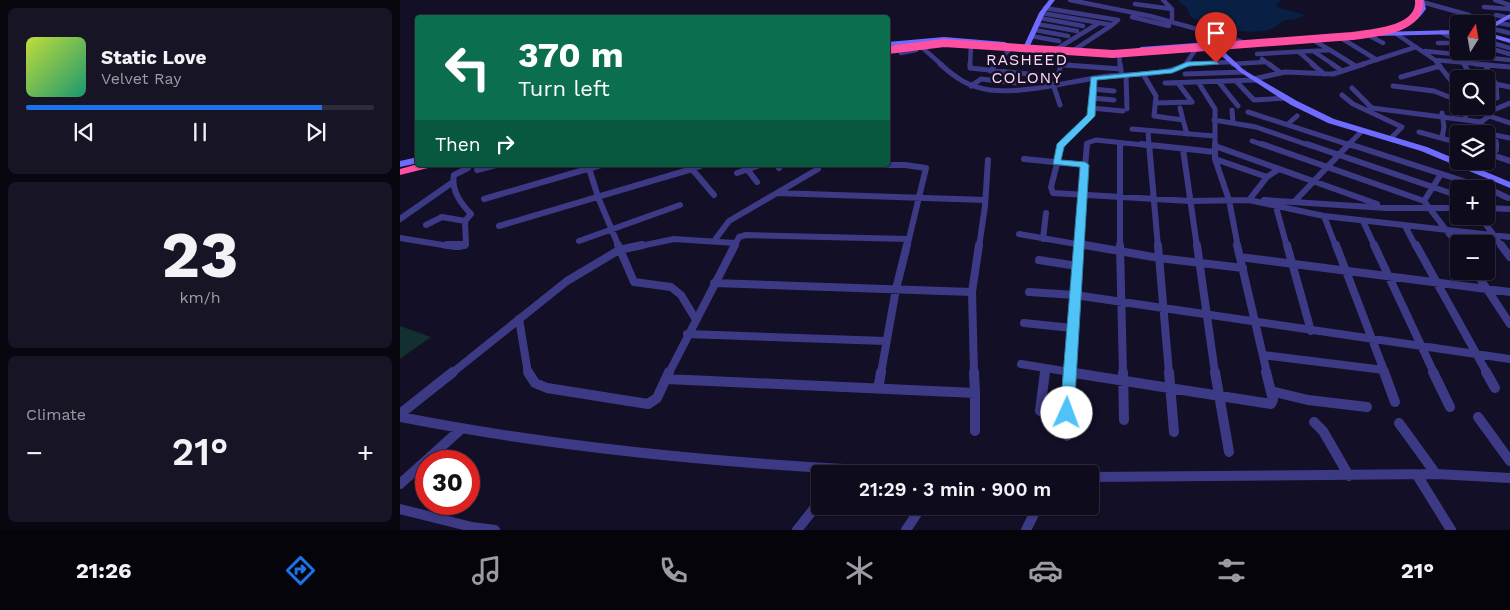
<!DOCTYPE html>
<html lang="en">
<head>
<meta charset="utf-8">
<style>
	body { margin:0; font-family:"Work Sans",sans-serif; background:#171425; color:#f1f3f6; height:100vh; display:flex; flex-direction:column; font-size:19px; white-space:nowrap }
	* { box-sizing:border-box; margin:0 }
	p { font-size:16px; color:#9b9ba3 }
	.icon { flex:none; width:28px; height:28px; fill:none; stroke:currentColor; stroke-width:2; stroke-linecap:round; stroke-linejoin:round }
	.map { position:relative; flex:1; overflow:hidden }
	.details { display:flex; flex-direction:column; gap:8px; padding:8px; background:#08060f; width:400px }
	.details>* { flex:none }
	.banner { position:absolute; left:15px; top:15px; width:475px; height:152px; border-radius:5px; box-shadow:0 1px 4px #0004,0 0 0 1px #2e2b3b; background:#0b6e4f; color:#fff; overflow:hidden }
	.needle { width:32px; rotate:11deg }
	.buttons { position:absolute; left:1050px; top:15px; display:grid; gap:10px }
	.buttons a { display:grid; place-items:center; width:45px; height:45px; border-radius:5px; background:#0e0b1c; box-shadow:0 1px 4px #0004,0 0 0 1px #2e2b3b; font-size:25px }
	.speed { position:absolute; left:15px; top:450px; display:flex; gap:10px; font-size:25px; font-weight:700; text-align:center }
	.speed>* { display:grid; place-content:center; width:65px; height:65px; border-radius:50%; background:#0e0b1c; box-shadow:0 1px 4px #0004,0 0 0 1px #2e2b3b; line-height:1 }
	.speed .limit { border:8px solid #d22; background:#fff; color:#111 }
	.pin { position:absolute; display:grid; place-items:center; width:42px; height:42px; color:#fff; margin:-51px -21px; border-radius:50% 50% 50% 0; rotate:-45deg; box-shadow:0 0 5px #0007 }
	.pin .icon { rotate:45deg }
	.me { position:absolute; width:55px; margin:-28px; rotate:2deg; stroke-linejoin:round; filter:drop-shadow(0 0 4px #0008) }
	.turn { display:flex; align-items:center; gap:18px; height:105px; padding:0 20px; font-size:22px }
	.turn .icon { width:65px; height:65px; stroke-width:2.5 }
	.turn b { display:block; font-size:35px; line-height:42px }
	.then { display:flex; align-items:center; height:48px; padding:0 20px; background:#0003; gap:10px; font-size:19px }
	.big { font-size:38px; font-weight:600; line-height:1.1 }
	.details .tile { flex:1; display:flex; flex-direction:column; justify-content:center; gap:8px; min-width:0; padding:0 18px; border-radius:8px; background:#171425 }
	.details .dial { align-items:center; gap:0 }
	.dial b { font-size:65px; line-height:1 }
	.song { display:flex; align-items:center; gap:15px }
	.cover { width:60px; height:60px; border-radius:8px; background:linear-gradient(135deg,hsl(70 70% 55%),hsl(160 70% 35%)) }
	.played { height:5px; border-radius:2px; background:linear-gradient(90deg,#1a73e8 85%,#2e2b3b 85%) }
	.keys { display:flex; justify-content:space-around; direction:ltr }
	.heat { display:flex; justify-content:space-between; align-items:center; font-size:28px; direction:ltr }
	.trip { position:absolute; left:411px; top:465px; width:288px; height:50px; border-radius:5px; background:#0e0b1c; box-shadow:0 1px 4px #0004,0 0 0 1px #2e2b3b; font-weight:600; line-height:50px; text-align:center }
	.tabs { display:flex; height:80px; justify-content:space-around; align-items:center; background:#06040b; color:#9b9ba3 }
	.tabs .icon { width:35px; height:35px }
	.tabs .on { color:#1a73e8 }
	.tabs b { font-size:22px; color:#f1f3f6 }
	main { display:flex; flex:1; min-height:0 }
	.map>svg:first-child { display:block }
</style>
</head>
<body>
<main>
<section class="details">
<div class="tile">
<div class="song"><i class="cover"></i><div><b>Static Love</b><p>Velvet Ray</p></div></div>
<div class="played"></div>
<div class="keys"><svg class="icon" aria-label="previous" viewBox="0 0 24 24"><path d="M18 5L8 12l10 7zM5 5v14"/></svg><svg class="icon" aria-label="pause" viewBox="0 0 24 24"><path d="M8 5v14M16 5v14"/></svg><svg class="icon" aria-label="next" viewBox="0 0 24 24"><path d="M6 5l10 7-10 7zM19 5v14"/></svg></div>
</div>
<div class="tile dial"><b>23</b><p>km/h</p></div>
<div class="tile"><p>Climate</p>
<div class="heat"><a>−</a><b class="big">21°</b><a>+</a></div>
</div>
</section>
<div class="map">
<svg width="1110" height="530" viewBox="0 0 1110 530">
	<rect width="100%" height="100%" fill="#130f26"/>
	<path fill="#12302f" d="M 0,326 L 31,337 L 0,359 Z"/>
	<path fill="#0a1f44" d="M 777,0 L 881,0 L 876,6 L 879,8 L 905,15 C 899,20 890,19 883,21 C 879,23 877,26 873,28 C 854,37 806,28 790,16 L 788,9 Z"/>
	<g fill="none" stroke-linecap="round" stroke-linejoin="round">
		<path stroke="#3d3a85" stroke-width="4.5" d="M 670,0 L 750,16 L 840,41
			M 763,0 L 772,9 L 772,22
			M 1095,0 L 1110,5
			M 1022,2 L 1069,15 L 1062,20
			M 735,4 L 772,9
			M 1084,7 L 1110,9
			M 642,13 L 712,25 L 718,20 L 645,8
			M 1096,15 L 1110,18
			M 732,17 L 769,26
			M 1066,17 L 1096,24
			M 640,18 L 683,26
			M 1099,23 L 1110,25
			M 637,24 L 677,31
			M 1089,28 L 1110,33
			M 635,30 L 668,36
			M 1041,32 L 1059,42
			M 995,33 L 1035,60 L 1039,65
			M 631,36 L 659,41
			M 970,36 L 983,43
			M 941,38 L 977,60
			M 913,40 L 930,50
			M 1086,41 L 1110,48
			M 1038,43 L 1059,43
			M 518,44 L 542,65
			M 1086,47 L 1110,54
			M 655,50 L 699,23
			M 913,51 L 934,65
			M 1025,51 L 1110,60
			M 671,52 L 712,25
			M 899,52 L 914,65
			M 501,53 L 516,50
			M 857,54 L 930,50 L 954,65
			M 719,55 L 720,65
			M 862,59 L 870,65
			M 600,60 L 669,65
			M 1035,60 L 1090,65
			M 1063,62 L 1065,65
			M 787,64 L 831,62
			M 833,64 L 865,62
			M 570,65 L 571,45
			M 595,65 L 610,49
			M 661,65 L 663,54
			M 785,65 L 796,49
			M 960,65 L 1016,47"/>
		<path stroke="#3d3a85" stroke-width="5" d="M 540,64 C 556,78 568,87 590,90 C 624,94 667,82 701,77 C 729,73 761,77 787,64
			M 570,64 L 570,68 L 658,77
			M 652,64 L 721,69 L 721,76
			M 720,64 L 721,69
			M 787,64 L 790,64
			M 833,64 L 835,64
			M 869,64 L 881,73
			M 912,64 L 924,74
			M 932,64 L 941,70
			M 952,64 L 955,66
			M 1038,64 L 1059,91
			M 1064,64 L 1073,79
			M 1076,64 L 1110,67
			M 1085,65 L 1096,84 L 1097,98
			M 590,71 L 597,64
			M 743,74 L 756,96 L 754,116 L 783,120 L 787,134
			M 785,74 L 844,72
			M 726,76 L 727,109
			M 1049,76 L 1067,79
			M 1001,77 L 1040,66
			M 854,79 L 885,72 L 933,74 L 964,64
			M 657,81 L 661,64
			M 818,81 L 838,106
			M 836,81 L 854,100 L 887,98
			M 798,82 L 815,109 L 815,146
			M 1086,82 L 1110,87
			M 765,83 L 856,80
			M 778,83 L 792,102
			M 653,84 L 660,105
			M 571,86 L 581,79 L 616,83
			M 993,86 L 1034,91 L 1059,101
			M 952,88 L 972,108 L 969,109
			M 692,89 L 714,91
			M 942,95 L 953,104 L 1002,127 L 991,138
			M 692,98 L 714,100
			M 757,103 L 792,102
			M 1110,103 L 1091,111 L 1089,116 L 1081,122 L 1085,133 L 1110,138
			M 1077,106 L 1091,111
			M 691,108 L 723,111
			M 780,108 L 783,120
			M 972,108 L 1081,122
			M 832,110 L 833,123
			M 848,112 L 953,146
			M 1042,113 L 1044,127 L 1042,138
			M 1089,116 L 1110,123
			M 1065,119 L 1068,106
			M 814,120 L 856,127 L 911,146
			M 888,124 L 897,116
			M 732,129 L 814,136
			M 748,131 L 749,146
			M 1019,132 L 1059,143
			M 852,141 L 866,146
			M 1096,141 L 1096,146
			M 720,143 L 720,146
			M 660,146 L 691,116 L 694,78
			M 687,146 L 687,143 L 696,140 L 753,146
			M 947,146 L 962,131"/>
		<path stroke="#3d3a85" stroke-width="6" d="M 662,144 L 651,187 L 653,193 L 790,201 L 849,200 L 924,216 L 1110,237
			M 720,144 L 720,247
			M 741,144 L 815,152
			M 749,144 L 758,247
			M 815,144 L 815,159 L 829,200 L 838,247
			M 862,144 L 1024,201 L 1059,247
			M 907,144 L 1059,196
			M 949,144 L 1091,190 L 1108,198
			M 815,146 L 977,204
			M 783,149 L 797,247
			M 1086,153 L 1110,161
			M 1092,155 L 1096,150 L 1096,144
			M 624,159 L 685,165
			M 815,159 L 867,177
			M 188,165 L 198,197 L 219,247
			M 377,165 L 379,168
			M 444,165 L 505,165 L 526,168 L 507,247
			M 292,169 L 303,165
			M 347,169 L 357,182
			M 77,170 L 96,165
			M 337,173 L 360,165
			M 377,193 L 585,200
			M 84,199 L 201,165
			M 849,200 L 867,177 L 879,169
			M 864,200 L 986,208 L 1059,208
			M 895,201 L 949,144
			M 1024,201 L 1041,174
			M 875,203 L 887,247
			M 1086,208 L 1110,209
			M 924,216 L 936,247
			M 1080,216 L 1102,247
			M 0,219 L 53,182
			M 963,221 L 975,247
			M 26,225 L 42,217 L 65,221
			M 99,226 L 292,169 L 314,195
			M 1005,226 L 1016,247
			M 619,234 L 693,247
			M 0,238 L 55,247
			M 643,239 L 646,213
			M 179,241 L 280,205
			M 314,241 L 329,221 L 418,169
			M 59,247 L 66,245 L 65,221 L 71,214 C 61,204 51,190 54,175 L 68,168 L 69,165
			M 236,247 L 274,239 L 335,243
			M 334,247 L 339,237 L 346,235 L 508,239
			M 579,247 L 585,206 L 588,160
			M 678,247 L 687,144"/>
		<path stroke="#3d3a85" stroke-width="8" d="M 47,245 L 64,245
			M 218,245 L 234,282 L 271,287 L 281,295 L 295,318
			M 685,245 L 759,258 L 843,268
			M 720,245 L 723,373
			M 758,245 L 769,373
			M 797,245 L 815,373
			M 837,245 L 867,373
			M 887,245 L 911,331
			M 936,245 L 985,373
			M 974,245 L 1034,373
			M 1016,245 L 1087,373
			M 1058,245 L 1059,247
			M 1101,245 L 1110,257
			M 840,257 L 1110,292
			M 639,260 L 677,266
			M 1075,271 L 1110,324
			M 314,283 L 572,292
			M 629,292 L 675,295 L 1110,359
			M 119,319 L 128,373
			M 624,323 L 672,328
			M 287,334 L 486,341
			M 863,355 L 984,370
			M 621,364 L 676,373
			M 52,373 L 167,281 L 219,250 L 242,245
			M 269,373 L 335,245
			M 481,373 L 496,289 L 507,245
			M 574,373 L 572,292 L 579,245
			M 644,373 L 645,368
			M 668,373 L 678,245"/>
		<path stroke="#3d3a85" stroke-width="10" d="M 128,372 L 135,383 L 147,388 L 248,404 L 257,398 L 269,372
			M 668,372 L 871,404 L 873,400 L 866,372
			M 723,372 L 724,420
			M 769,372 L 774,432
			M 815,372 L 829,452
			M 984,372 L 995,402
			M 1033,372 L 1050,407
			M 1086,372 L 1095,388
			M 266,379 L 575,393 L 574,372
			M 478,389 L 481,372
			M 871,391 L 908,400 L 967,407
			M 575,393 L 575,431
			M 640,411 L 645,372
			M 0,414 L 53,372
			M 0,417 C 153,447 307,462 462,470 C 510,473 558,472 606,474
			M 1078,417 L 1110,461
			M 914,422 L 923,431 L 949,476
			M 999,423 L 1036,474
			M 667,436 L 668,372
			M 1017,475 L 1051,530
			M 690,477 L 1036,474 L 1110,478
			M 0,484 L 60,430
			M 0,509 L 72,527 L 95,530
			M 397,530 L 420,501
			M 506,530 L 522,506
			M 626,530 L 638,506"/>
		<path fill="#6f6bff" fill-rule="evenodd" d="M 649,0 L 655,0 L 645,13 L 628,50 L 623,51 L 622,50 L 639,13 Z
			M 1018,0 L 1024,0 L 1026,9 C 1021,16 1014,25 1005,24 L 1005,22 L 1015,16 L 1020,9 Z
			M 1110,14 L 1110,18 L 1086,32 L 1086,27 Z
			M 1059,30 L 1059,34 L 977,36 L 974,34 L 977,32 Z
			M 1086,32 L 1110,39 L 1110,43 L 1086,36 Z
			M 544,37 L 605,42 L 608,44 L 605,46 L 544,41 L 488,46 L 488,42 Z
			M 809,42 L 819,42 L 819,44 L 817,45 L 844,70 L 897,101 L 934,119 L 1027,147 L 1110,182 L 1110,188 L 1021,151 L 928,123 L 891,105 L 840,72 L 810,46 L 741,51 L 738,49 L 741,47 Z
			M 18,157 L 18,163 L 0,167 L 0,161 Z"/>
		<path fill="#ff4fa3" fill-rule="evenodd" d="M 18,164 L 34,165 L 32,167 L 0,175 L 0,169 Z"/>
		<path stroke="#ff4fa3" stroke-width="8" d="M 488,50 L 544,43 L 713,54 L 952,36 C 974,33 1022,30 1019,0"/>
	</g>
	<path fill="#4fc3f7" stroke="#337fa1" d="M 816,61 L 819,64 L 789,66 L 772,73 L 697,80 L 695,116 L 664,147 L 661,160 L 685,162 L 689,165 L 674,413 L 672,417 L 667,419 L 662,417 L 660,413 L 680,167 L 653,164 L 657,144 L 687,115 L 691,77 L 771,69 L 787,62 Z"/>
	<g text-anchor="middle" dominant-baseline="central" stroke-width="5" stroke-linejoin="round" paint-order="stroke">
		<g font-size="16" letter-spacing="1" fill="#ffd6f0" stroke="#130f26">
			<text x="627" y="59">RASHEED<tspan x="627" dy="18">COLONY</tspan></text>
		</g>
	</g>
</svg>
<div class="buttons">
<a><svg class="needle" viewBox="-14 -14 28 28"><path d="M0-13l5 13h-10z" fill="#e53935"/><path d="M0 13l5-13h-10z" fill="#9b9ba3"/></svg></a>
<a><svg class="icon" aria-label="search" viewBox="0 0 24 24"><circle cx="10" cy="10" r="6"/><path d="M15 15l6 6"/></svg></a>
<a><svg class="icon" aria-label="layers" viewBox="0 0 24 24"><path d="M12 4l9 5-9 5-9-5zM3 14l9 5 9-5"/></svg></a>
<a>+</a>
<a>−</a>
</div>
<div class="speed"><div class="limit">30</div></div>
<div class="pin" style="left:816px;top:63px;background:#d93025"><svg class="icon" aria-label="arrive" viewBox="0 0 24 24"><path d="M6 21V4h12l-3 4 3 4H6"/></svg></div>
<svg class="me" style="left:667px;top:413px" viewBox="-20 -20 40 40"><circle r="19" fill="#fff"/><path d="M0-13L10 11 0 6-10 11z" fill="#4fc3f7"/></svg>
<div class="trip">21:29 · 3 min · 900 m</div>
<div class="banner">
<div class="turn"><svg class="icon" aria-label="left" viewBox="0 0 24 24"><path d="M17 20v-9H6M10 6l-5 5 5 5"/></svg><div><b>370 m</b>Turn left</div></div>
<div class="then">Then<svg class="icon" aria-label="right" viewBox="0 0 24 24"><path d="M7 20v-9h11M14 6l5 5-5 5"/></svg></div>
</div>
</div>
</main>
<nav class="tabs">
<b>21:26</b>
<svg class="icon on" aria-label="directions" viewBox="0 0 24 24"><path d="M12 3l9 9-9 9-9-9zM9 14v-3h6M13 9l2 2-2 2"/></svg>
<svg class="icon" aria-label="music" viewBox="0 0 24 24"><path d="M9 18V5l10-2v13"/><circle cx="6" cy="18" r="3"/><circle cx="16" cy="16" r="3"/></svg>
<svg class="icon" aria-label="phone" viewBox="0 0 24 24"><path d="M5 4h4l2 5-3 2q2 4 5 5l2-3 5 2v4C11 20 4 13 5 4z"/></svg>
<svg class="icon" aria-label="climate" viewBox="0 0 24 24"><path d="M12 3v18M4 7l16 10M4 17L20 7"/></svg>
<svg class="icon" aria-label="car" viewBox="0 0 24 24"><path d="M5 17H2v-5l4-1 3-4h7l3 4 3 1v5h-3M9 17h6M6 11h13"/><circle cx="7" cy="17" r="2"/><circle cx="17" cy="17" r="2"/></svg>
<svg class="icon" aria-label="filters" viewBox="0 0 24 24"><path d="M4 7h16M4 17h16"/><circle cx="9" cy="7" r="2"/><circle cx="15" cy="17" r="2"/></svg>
<b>21°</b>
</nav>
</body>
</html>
